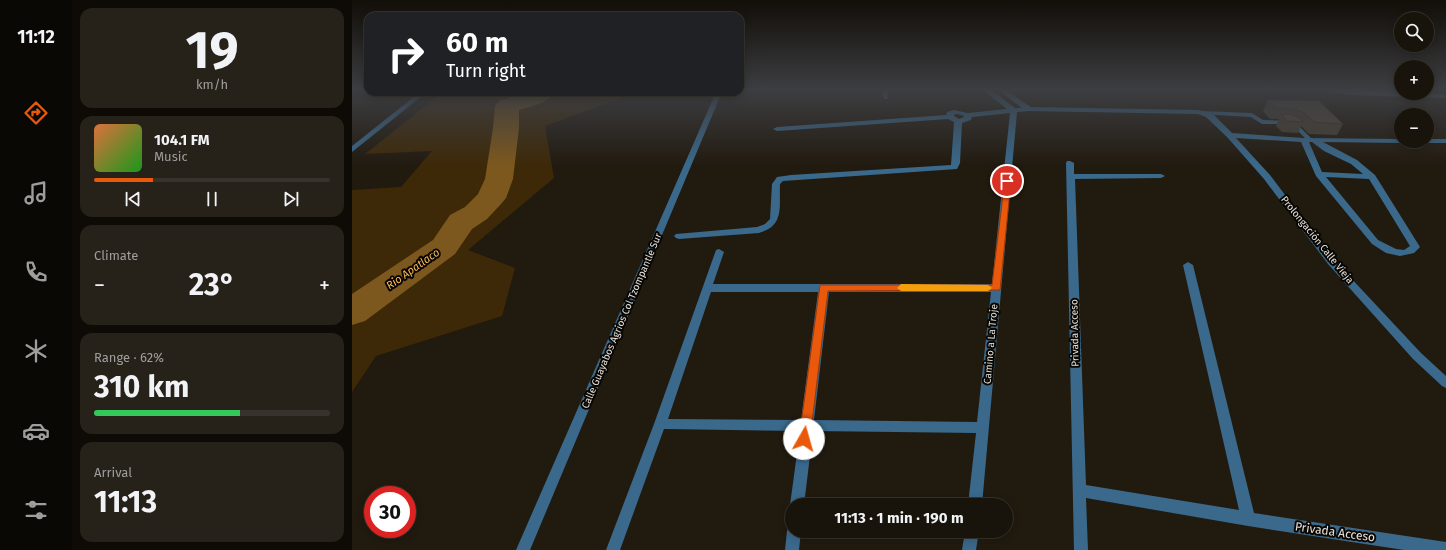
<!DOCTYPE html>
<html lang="en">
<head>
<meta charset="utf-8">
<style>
	body { margin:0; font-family:"Fira Sans",sans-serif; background:#262119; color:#f1f3f6; height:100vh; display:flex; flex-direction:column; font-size:15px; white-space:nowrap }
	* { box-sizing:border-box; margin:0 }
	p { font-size:13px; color:#9f9e9d }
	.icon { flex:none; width:22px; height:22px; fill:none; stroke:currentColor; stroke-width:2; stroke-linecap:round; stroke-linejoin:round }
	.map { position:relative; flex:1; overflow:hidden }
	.drawer { display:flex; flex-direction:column; gap:8px; padding:8px; background:#0e0b06; width:280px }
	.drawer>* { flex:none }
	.guide { position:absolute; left:12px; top:12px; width:380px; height:84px; border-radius:12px; box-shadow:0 2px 10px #0003,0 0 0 1px #37332c; background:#202124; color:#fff; overflow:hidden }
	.controls { position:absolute; left:1042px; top:12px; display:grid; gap:8px }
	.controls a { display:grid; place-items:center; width:40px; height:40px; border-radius:50%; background:#19140b; box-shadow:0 2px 10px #0003,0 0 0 1px #37332c; font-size:20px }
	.speed { position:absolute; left:12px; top:486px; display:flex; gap:8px; font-size:20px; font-weight:700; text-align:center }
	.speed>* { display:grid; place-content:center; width:52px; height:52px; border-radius:50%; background:#19140b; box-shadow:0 2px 10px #0003,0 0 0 1px #37332c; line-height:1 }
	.speed .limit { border:6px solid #d22; background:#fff; color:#111 }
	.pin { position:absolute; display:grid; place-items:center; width:34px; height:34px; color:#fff; margin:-17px; border:2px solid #fff; border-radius:50%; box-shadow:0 1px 4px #0007 }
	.me { position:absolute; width:44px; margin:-22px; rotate:7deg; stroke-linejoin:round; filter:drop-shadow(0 0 3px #0008) }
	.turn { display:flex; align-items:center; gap:14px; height:84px; padding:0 16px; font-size:18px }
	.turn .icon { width:52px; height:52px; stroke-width:2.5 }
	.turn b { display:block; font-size:28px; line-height:34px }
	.big { font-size:30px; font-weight:700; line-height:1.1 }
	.drawer .tile { flex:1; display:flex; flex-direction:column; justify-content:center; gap:6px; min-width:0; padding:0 14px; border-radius:12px; background:#262119 }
	.drawer .dial { align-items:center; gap:0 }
	.dial b { font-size:52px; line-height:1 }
	.song { display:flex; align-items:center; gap:12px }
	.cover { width:48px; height:48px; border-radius:6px; background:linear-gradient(135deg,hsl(20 70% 55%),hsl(120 70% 35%)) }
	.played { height:4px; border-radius:2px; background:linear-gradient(90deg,#ea580c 25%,#37332c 25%) }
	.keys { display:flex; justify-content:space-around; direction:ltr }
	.heat { display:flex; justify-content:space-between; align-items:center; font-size:22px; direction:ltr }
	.charge { height:6px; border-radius:3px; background:linear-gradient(90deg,#34c759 62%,#37332c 0) }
	.trip { position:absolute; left:433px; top:498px; width:228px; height:40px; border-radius:20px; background:#19140b; box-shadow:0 2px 10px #0003,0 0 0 1px #37332c; font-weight:700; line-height:40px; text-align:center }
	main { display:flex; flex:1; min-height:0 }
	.dock { display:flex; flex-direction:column; width:72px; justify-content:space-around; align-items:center; background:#0a0804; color:#9f9e9d }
	.dock .icon { width:28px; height:28px }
	.dock .active { color:#ea580c }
	.dock b { font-size:18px; color:#f1f3f6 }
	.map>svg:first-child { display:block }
</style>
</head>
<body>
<main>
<nav class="dock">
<b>11:12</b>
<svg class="icon active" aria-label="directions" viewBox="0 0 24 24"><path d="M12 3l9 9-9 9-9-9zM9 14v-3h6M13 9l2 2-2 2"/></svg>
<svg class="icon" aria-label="music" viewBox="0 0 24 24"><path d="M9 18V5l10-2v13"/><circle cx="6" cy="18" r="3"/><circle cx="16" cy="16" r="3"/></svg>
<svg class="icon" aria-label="phone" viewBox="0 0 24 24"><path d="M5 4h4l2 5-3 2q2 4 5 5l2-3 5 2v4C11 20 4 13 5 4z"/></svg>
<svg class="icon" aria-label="climate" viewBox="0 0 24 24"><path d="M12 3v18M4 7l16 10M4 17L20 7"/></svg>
<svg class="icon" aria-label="car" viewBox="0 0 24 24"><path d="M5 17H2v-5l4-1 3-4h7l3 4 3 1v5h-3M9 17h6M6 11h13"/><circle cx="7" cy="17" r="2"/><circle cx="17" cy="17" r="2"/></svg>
<svg class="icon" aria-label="filters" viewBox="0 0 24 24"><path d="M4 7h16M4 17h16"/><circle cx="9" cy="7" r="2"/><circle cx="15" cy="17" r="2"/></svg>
</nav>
<section class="drawer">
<div class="tile dial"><b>19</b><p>km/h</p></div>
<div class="tile">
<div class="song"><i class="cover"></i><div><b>104.1 FM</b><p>Music</p></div></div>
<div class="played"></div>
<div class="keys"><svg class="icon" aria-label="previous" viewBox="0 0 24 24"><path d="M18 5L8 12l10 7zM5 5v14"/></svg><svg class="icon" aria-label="pause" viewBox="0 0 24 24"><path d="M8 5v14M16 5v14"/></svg><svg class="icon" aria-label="next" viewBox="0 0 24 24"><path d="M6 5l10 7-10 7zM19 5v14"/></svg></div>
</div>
<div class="tile"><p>Climate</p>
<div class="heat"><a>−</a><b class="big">23°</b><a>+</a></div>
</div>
<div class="tile"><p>Range · 62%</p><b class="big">310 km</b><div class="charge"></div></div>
<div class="tile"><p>Arrival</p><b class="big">11:13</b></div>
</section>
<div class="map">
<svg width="1094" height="550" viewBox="0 0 1094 550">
	<rect width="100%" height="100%" fill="#211a0f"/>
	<path fill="#3d2908" d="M 91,92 L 266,92 L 269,98 L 193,126 L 202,178 L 116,250 L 163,268 L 150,316 L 24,356 L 0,392 L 0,190 L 49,187 L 80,151 L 13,154 Z"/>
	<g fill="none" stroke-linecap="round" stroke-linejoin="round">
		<path fill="#7d581e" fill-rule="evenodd" d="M 175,92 L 203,92 C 195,104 180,106 167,110 L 167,128 L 161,179 L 154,198 L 149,204 L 135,219 L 120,229 L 103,254 L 13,321 L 0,325 L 0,294 L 81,240 L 98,215 L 113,207 L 126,194 L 133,179 L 141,128 L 143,106 L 147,101 Z"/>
		<path fill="#3a698c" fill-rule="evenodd" d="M 850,111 L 900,113 L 911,120 L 937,121 L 947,126 L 961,140 L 958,142 L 956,141 L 943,128 L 934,124 L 910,124 L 899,117 L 848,114 L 848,112 Z"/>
		<path fill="#3a698c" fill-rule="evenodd" d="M 529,89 L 535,89 L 536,99 L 532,99 Z
			M 632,89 L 638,89 L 663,108 L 670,108 L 645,89 L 652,89 L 679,107 L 846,110 L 860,113 L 880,133 L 952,138 L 1049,139 L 1049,141 L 1053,141 L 1049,143 L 971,142 L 1005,160 L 1023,175 L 1068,247 L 1062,253 L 1048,256 L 1034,253 L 1020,244 L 964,176 L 949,142 L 884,138 L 918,175 L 982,260 L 1069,353 L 1094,376 L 1094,388 L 1090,386 L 1061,359 L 976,264 L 912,179 L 875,137 L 854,117 L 846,114 L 677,111 L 665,112 L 630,505 L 616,505 L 624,433 L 461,431 L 452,505 L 440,505 L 440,510 L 438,505 L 448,431 L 312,429 L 268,550 L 254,550 L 302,424 L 364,250 L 367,249 L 372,252 L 361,284 L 640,284 L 658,113 L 620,117 L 619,120 L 610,123 L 608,163 L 605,169 L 431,181 L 428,184 C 427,206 433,226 407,233 L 327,239 L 324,238 L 322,236 L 324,234 L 405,227 L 413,224 L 418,219 L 420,184 L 425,177 L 439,175 L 599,165 L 602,122 L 596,119 L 425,131 L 421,129 L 425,127 L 594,115 L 595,112 L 602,110 L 616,113 L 655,109 L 637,95 ZM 606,114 L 612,116 L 612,117 L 607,119 L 602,116 L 603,114 ZM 957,142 L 960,142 L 972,151 L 999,164 L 1011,174 L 970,172 ZM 974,177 L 1017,179 L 1058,246 L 1052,250 L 1044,249 L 1026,240 ZM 359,292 L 466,292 L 449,420 L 316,419 ZM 477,292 L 639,292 L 625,422 L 462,420 Z
			M 967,89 L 1091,94 L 1094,97 L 1091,98 L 999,95 L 970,91 Z
			M 364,92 L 370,92 L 178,550 L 164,550 Z
			M 1075,139 L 1094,139 L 1094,143 L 1072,143 L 1071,141 L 1075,141 Z
			M 715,161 L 718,161 L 722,163 L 722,174 L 809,174 L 813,176 L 809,178 L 723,179 L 734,485 L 887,510 L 831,265 L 836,262 L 841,265 L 902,513 L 1094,542 L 1094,550 L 1052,550 L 896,526 L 734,498 L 736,550 L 722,550 L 714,163 Z
			M 440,525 L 440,531 L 449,531 L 447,550 L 433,550 L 435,531 L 437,526 Z
			M 613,531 L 627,531 L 624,550 L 610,550 Z"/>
		<path fill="#3a698c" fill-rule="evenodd" d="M 68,92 L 75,92 L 0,152 L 0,146 Z"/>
	</g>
	<path fill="#474035" d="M 916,100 L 991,124 L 985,135 L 957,134 L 949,126 L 946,133 L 930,132 L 924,126 L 927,119 L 918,119 L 911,111 Z"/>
	<path fill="#534a3e" stroke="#3a342b" d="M 916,100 L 967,101 L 991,124 L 962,122 L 954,114 L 943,109 L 923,108 Z
		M 929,114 L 939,114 L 948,118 L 951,122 L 935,121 Z"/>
	<linearGradient id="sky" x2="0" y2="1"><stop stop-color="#120e08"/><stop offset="0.54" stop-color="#3d3e42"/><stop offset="1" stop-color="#3d3e42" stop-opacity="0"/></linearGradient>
	<rect width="1094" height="166" fill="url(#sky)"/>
	<path fill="#ea580c" stroke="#983908" d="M 653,179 L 658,179 L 659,181 L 648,290 L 476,291 L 458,439 L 457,442 L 452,444 L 448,442 L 447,439 L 468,285 L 640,285 Z"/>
	<path fill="#f59e0b" d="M 549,284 L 636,285 L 640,288 L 636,291 L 549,291 L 545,288 Z"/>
	<g text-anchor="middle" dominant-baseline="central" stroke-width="4" stroke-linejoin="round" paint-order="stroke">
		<g font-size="10" fill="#e7e2da" stroke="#080603">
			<text transform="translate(965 240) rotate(51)">Prolongación Calle Vieja</text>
			<text transform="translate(270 321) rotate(-67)">Calle Guayabos Agrios Col Tzompantle Sur</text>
			<text transform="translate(723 333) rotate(-91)">Privada Acceso</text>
			<text transform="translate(639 344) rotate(-85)">Camino a La Troje</text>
		</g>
		<g font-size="11" font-style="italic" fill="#ffbd56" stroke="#080603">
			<text transform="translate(61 269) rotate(-35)">Rio Apatlaco</text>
		</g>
		<g font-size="12" fill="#e7e2da" stroke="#080603">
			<text transform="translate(983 532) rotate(8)">Privada Acceso</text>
		</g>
	</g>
</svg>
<div class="controls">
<a><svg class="icon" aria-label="search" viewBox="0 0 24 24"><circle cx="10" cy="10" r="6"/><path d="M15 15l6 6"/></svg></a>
<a>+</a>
<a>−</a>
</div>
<div class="speed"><div class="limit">30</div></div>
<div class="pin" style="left:655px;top:181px;background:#d93025"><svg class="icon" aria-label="arrive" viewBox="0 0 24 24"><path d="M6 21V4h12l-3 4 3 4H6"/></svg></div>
<svg class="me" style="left:452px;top:439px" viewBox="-20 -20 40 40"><circle r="19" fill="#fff"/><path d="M0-13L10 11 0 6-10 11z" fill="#ea580c"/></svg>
<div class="trip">11:13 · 1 min · 190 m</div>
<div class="guide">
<div class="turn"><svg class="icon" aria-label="right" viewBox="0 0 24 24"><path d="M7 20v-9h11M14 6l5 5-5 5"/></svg><div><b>60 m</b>Turn right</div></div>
</div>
</div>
</main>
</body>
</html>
